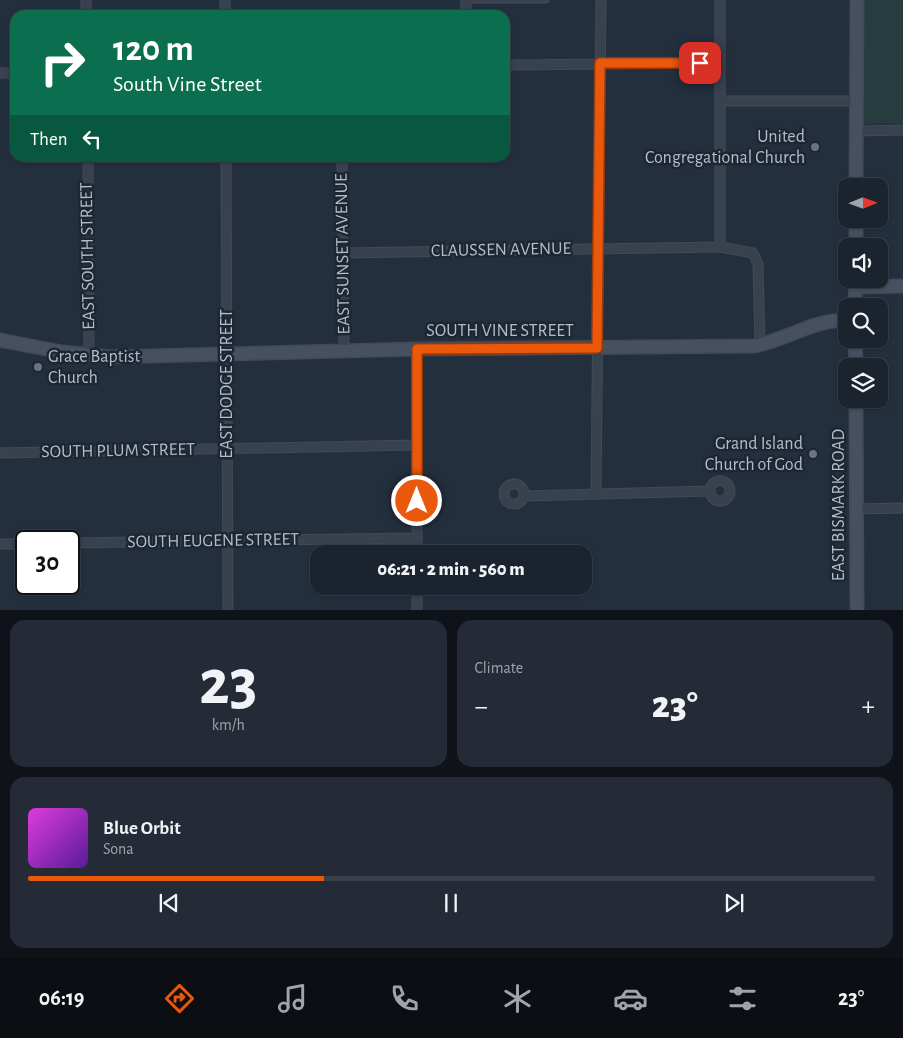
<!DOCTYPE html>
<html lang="en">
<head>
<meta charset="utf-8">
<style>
	body { margin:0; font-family:"Alegreya Sans",sans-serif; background:#242b36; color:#f1f3f6; height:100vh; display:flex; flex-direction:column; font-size:19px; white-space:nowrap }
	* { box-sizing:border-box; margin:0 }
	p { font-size:16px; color:#a0a4aa }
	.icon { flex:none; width:28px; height:28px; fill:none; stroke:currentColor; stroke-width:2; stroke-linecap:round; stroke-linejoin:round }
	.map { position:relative; height:610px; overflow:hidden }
	.sheet { display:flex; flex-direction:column; gap:10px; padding:10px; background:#0f1319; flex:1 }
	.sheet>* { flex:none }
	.top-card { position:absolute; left:10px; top:10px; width:500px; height:152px; border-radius:15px; box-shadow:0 1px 4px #0004,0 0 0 1px #39404a; background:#0b6e4f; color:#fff; overflow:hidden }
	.needle { width:32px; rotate:89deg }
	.fabs { position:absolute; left:838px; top:178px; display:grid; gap:10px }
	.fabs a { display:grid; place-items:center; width:50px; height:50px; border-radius:10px; background:#1b232e; box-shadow:0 1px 4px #0004,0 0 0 1px #39404a; font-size:25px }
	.speed { position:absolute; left:15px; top:530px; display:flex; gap:10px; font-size:25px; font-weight:700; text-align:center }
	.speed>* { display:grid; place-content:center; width:65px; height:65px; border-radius:50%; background:#1b232e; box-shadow:0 1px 4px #0004,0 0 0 1px #39404a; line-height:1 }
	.speed .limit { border:2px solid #111; border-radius:8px; background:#fff; color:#111 }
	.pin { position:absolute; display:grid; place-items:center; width:42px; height:42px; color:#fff; margin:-21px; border-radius:10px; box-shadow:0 2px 8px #0006 }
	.me { position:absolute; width:55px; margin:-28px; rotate:0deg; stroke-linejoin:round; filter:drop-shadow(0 0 4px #0008) }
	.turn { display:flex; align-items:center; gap:18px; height:105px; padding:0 20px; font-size:22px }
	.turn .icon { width:65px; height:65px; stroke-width:2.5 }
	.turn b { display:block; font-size:35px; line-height:42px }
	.then { display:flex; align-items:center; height:48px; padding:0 20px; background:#0003; gap:10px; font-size:19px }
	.big { font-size:38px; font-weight:800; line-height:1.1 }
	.sheet .widget { flex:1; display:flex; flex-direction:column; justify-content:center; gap:8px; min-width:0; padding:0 18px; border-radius:15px; background:#242b36 }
	.sheet .dial { align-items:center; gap:0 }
	.dial b { font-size:65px; line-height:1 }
	.song { display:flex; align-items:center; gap:15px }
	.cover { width:60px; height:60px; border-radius:8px; background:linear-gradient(135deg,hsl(300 70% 55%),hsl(270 70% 35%)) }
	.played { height:5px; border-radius:2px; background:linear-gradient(90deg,#ea580c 35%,#39404a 35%) }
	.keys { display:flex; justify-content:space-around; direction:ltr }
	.heat { display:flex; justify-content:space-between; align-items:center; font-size:28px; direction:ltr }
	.sheet .tiles { flex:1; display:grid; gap:10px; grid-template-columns:1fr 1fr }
	.widget:last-child { grid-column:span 2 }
	.trip { position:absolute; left:310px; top:545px; width:282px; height:50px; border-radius:15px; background:#1b232e; box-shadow:0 1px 4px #0004,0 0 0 1px #39404a; font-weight:800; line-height:50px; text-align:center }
	.dock { display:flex; height:80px; justify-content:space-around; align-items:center; background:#0b0e12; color:#a0a4aa }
	.dock .icon { width:35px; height:35px }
	.dock .on { color:#ea580c }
	.dock b { font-size:22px; color:#f1f3f6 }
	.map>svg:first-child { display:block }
</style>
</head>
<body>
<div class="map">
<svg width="903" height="611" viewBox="0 0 903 611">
	<rect width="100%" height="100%" fill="#242f3e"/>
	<path fill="#263c3f" d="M 861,0 L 903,0 L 903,123 L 862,124 Z"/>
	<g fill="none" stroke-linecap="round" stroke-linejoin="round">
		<defs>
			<path id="lane" d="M 466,0 L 546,0"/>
			<path id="street" d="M 86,0 L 86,15
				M 225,0 L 225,15
				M 466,0 L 466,15
				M 505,65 L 720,63
				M 0,73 L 15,73
				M 720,101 L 856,101
				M 856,131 L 903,130
				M 88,158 L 89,355
				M 226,158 L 228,611
				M 342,158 L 344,351
				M 720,247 L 720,0
				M 343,253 L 720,247 L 753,253 L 758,264 L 760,345
				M 417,349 L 417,554
				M 0,453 L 417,445
				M710 491a10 10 0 1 1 20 0a10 10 0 1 1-20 0Z
				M504 494a10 10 0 1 1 20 0a10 10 0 1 1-20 0Z
				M 596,494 L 601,0
				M 525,496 L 709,491
				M 856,509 L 903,508
				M 69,543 L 417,538
				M 0,544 L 26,544
				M 417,586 L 417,611"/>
			<path id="secondary" d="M 856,186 L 857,0
				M 856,246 L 856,219
				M 855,287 L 903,286
				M 855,306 L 856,279
				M 855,339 L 856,366
				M 0,340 L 62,352 L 109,357 L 417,349 L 754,346 C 786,340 813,320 846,320
				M 856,399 L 857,611"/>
		</defs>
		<use href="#lane" stroke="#414a57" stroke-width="7"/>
		<use href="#street" stroke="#414a57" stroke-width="11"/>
		<use href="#secondary" stroke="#414a57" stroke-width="15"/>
		<use href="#lane" stroke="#38414e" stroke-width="4.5"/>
		<use href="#street" stroke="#38414e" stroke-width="9"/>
		<use href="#secondary" stroke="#465061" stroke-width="12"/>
	</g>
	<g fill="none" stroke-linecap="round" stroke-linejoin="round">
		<defs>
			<path id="route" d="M 417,501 L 417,349 L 597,348 L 600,63 L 700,63"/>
		</defs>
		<use href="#route" stroke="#983908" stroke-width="12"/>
		<use href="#route" stroke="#ea580c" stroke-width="9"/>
	</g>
	<g fill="#6b7280" stroke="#1d2633" stroke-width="2">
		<circle cx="815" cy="147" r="5"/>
		<circle cx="38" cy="367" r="5"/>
		<circle cx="813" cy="454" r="5"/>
	</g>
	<g text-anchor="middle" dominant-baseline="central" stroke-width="5" stroke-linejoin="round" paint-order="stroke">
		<g font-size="18" fill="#b4bcc9" stroke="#1d2633" text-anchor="end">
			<text x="805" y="137">United<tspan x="805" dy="21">Congregational Church</tspan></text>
			<text x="48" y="357" text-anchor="start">Grace Baptist<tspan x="48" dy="21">Church</tspan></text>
			<text x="803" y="444">Grand Island<tspan x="803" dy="21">Church of God</tspan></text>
		</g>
		<g font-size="18" fill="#b4bcc9" stroke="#1d2633">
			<text transform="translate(501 250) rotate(-1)">CLAUSSEN AVENUE</text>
			<text transform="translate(343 254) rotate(-91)">EAST SUNSET AVENUE</text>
			<text transform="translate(88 256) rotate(-91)">EAST SOUTH STREET</text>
			<text x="500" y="331">SOUTH VINE STREET</text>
			<text transform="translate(227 384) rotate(-90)">EAST DODGE STREET</text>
			<text transform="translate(118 451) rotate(-1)">SOUTH PLUM STREET</text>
			<text transform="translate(839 505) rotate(-90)">EAST BISMARK ROAD</text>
			<text transform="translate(213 541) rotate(-1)">SOUTH EUGENE STREET</text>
		</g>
	</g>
</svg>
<div class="fabs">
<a><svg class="needle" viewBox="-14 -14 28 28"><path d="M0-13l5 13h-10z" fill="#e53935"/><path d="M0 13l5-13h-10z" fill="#a0a4aa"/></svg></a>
<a><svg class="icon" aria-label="sound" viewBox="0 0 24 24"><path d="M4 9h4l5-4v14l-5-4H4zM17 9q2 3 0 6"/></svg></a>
<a><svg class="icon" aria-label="search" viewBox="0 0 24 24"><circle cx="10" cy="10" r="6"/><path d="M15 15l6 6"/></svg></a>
<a><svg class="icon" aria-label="layers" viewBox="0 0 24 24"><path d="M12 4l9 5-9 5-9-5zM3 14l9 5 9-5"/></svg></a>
</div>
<div class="speed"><div class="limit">30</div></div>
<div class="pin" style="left:700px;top:63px;background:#d93025"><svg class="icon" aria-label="arrive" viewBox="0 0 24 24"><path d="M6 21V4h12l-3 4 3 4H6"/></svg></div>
<svg class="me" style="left:417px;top:501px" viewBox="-20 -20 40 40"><circle r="17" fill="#ea580c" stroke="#fff" stroke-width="3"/><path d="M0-11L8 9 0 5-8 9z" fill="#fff"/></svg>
<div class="trip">06:21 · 2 min · 560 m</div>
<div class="top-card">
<div class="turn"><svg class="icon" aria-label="right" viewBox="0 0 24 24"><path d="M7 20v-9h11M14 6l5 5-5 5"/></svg><div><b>120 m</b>South Vine Street</div></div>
<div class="then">Then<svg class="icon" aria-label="left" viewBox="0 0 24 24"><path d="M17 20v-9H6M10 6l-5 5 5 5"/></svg></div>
</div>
</div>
<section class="sheet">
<div class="tiles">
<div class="widget dial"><b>23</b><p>km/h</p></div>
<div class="widget"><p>Climate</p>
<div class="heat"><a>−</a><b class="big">23°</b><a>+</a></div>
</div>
<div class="widget">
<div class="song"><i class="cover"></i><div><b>Blue Orbit</b><p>Sona</p></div></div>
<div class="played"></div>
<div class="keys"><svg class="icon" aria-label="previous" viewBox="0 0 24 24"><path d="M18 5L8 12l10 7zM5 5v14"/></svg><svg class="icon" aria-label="pause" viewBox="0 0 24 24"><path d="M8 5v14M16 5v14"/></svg><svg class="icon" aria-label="next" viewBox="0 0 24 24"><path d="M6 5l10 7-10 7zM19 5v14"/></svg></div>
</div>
</div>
</section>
<nav class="dock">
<b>06:19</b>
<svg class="icon on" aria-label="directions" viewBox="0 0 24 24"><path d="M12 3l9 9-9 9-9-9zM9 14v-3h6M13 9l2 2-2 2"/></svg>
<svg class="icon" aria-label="music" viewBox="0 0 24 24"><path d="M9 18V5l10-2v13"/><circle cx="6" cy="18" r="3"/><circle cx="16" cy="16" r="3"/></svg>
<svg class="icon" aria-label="phone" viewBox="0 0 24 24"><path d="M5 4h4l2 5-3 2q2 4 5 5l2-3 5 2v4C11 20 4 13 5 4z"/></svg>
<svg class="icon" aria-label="climate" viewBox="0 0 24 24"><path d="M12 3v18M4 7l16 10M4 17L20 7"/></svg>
<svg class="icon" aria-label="car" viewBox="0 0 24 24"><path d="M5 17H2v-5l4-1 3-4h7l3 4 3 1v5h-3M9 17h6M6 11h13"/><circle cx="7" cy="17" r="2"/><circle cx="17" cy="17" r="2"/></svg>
<svg class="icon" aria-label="filters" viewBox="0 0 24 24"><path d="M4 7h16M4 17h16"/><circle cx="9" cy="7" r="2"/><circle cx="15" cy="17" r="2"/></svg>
<b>23°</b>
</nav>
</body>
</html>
